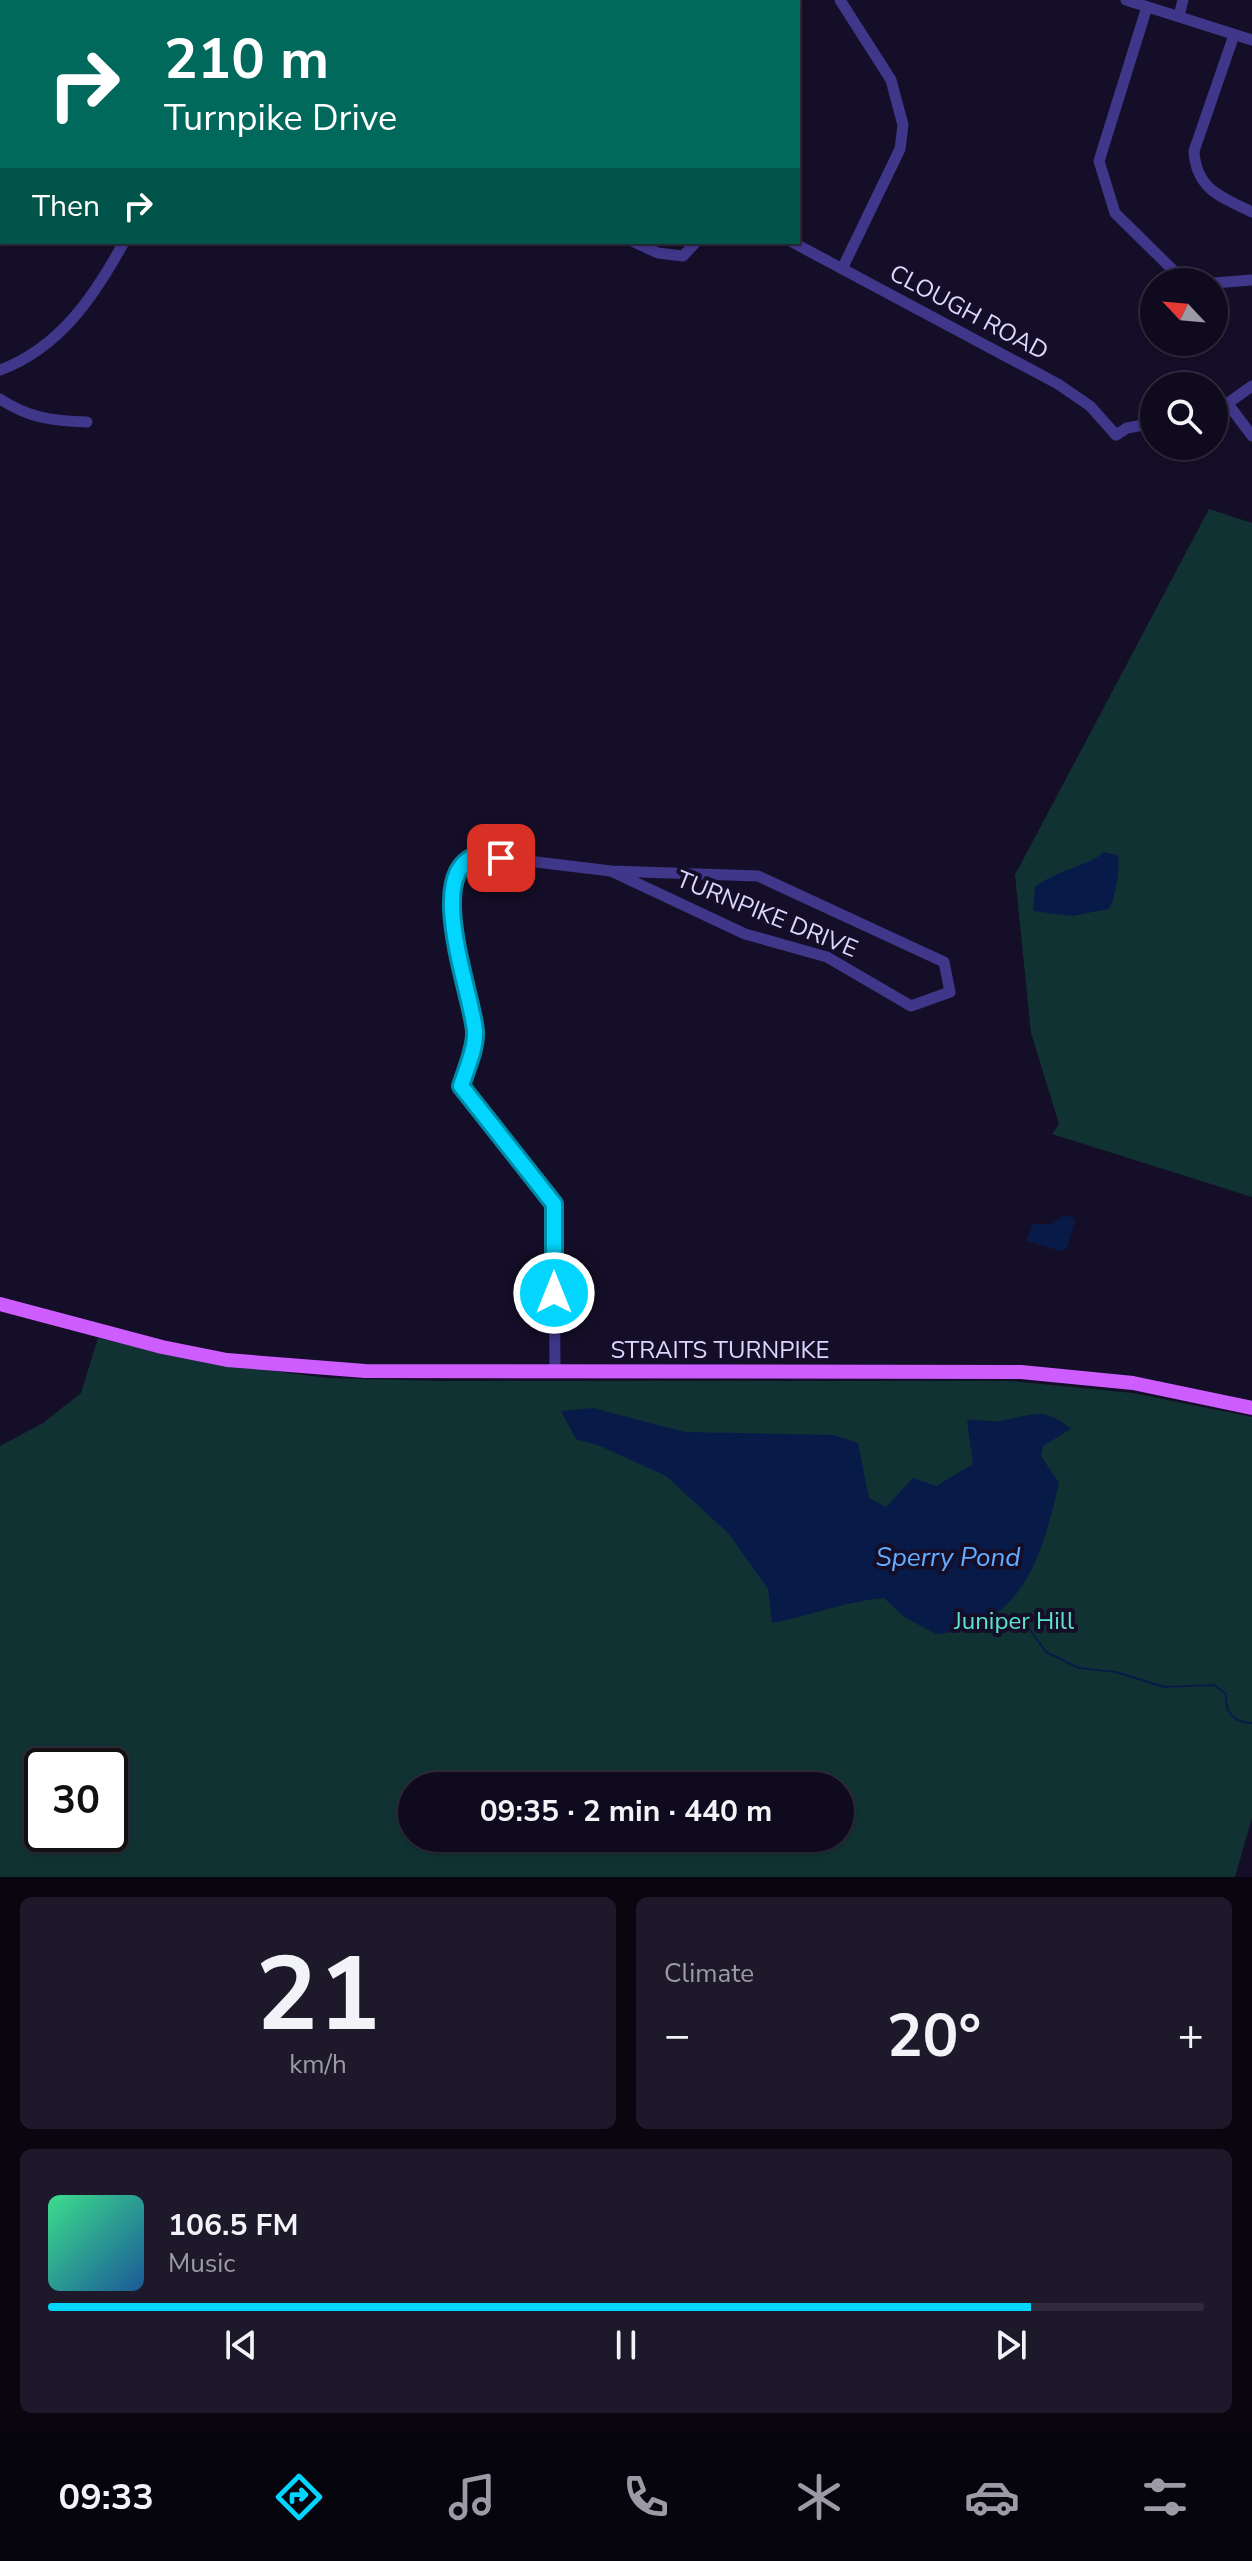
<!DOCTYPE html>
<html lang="en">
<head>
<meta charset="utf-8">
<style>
	body { margin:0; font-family:"Nunito Sans",sans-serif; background:#1e182b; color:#f1f3f6; height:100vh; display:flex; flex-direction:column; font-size:30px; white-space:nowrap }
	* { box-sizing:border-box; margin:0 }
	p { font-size:26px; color:#9c9aa4 }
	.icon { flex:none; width:44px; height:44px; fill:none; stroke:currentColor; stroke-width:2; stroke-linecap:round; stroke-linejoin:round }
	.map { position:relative; height:1877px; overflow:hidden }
	.panel { display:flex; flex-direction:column; gap:20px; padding:20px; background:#090610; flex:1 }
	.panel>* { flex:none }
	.top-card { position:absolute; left:0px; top:0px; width:800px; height:244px; box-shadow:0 2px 6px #0004,0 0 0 2px #302b3c; background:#00695c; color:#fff; overflow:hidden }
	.needle { width:52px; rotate:296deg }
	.tools { position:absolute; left:1140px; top:268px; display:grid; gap:16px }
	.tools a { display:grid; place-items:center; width:88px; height:88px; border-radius:50%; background:#100a1e; box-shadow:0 2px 6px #0004,0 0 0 2px #302b3c; font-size:40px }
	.speed { position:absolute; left:24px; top:1748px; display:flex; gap:16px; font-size:40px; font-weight:700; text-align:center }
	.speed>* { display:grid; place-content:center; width:104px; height:104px; border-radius:50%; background:#100a1e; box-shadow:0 2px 6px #0004,0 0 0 2px #302b3c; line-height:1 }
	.speed .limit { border:4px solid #111; border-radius:12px; background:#fff; color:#111 }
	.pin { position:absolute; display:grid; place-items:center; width:68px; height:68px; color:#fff; margin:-34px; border-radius:16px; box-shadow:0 4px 12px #0006 }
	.me { position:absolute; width:88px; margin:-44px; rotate:0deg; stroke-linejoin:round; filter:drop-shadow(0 0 6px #0008) }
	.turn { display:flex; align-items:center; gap:28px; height:168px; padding:0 32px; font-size:36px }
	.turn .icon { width:104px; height:104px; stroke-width:2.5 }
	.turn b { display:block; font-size:56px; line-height:68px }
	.then { display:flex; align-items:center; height:76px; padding:0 32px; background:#0003; gap:16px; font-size:30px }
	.big { font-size:60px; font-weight:700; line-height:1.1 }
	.panel .tile { flex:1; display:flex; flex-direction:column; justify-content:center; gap:12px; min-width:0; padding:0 28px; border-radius:12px; background:#1e182b }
	.panel .dial { align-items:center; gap:0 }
	.dial b { font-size:104px; line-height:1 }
	.song { display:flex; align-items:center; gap:24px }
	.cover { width:96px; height:96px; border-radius:12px; background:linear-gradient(135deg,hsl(150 70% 55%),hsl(210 70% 35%)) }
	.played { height:8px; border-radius:4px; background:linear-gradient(90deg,#02d6ff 85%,#302b3c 85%) }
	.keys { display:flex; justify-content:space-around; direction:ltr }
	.heat { display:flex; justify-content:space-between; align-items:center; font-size:44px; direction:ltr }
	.panel .tiles { flex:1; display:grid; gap:20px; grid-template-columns:1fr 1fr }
	.tile:last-child { grid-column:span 2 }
	.trip { position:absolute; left:398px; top:1772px; width:456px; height:80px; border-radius:40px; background:#100a1e; box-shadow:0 2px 6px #0004,0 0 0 2px #302b3c; font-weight:700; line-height:80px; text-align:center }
	.menu { display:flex; height:128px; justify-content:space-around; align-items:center; background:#06040c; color:#9c9aa4 }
	.menu .icon { width:56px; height:56px }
	.menu .current { color:#02d6ff }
	.menu b { font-size:36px; color:#f1f3f6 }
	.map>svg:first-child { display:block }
</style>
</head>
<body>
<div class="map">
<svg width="1252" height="1877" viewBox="0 0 1252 1877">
	<rect width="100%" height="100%" fill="#150e28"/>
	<path fill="#113233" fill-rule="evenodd" d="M 1209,509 L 1252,523 L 1252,1197 L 1052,1134 L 1059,1124 L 1031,1033 L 1015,875 Z
		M 98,1338 L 208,1363 L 328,1378 L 439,1381 L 1010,1381 L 1133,1393 L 1252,1417 L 1252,1818 L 1235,1877 L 0,1877 L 0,1446 L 43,1423 L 81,1393 ZM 42,1766 L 110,1766 L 110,1834 L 42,1834 ZM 412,1786 L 840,1786 L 840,1838 L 412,1838 Z"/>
	<path fill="#081b48" d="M 1103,852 L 1118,855 C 1121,866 1115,900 1109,909 L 1072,916 L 1033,911 L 1035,887 C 1052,872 1096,863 1103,852 Z
		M 1063,1216 L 1072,1217 L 1075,1221 L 1067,1248 L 1061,1251 L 1026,1241 L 1033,1224 L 1051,1224 Z
		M 593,1408 L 685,1432 L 834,1435 L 858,1443 L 869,1498 L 886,1507 L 913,1478 L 936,1486 L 973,1464 L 967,1420 C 978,1419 989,1422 999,1421 C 1032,1416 1043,1405 1071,1429 L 1043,1446 L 1041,1456 L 1059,1483 C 1042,1555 1024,1627 936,1634 L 904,1617 L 884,1598 C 845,1601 810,1616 772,1623 L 768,1589 L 728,1533 L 666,1476 L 600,1446 L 576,1439 L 561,1411 Z"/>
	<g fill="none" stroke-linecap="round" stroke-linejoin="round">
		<path stroke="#081b48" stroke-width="2" d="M 1013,1619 L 1028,1627 L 1046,1652 L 1079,1668 L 1116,1672 L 1164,1687 L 1214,1685 L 1226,1694 C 1224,1712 1235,1723 1252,1723"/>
		<path stroke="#40378a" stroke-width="11" d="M 454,0 L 456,2
			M 606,0 L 607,2
			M 840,0 L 891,80 L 903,125 L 900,149 L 842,269
			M 1126,0 L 1252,40
			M 503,2 L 505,0
			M 1147,7 L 1099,161 L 1115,213 L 1178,275 L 1199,282
			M 1179,16 L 1183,0
			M 0,20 L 2,21
			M 1234,35 L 1194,151 C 1196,189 1221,197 1252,212
			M 0,200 L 2,199
			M 634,242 L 658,253 L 683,256 L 696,242
			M 792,242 L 1058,384 L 1090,406 L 1116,435 L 1127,428 L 1154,423
			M 1214,283 L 1252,280
			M 0,370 C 60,348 95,295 124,242
			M 0,399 C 29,418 53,421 87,422
			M 1228,404 L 1252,436
			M 1214,413 L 1252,386
			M 611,871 L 758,876 L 944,962 L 950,992 L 911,1006 L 827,957 L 745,934 Z
			M 555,1372 L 554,1204 L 461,1086 L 476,1034 L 455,941 L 453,879 L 462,864 L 478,855 L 611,871"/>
		<path stroke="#cd5dff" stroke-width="14" d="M 0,1304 L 162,1347 L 227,1360 L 365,1371 L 1021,1372 L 1133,1383 L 1252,1408"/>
	</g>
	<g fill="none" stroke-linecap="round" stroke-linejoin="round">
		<defs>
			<path id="route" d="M 501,858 C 493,857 483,854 476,856 C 424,873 472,994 475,1031 C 476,1048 466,1070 461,1086 L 554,1204 L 554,1293"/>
		</defs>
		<use href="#route" stroke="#018ba6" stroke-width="20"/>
		<use href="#route" stroke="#02d6ff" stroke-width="14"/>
	</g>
	<g text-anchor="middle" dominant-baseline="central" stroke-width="8" stroke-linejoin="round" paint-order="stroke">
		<g font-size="24" fill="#ddd6ff" stroke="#150e28">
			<text transform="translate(969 312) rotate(28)">CLOUGH ROAD</text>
			<text transform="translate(767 914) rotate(22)">TURNPIKE DRIVE</text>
			<text x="720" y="1350">STRAITS TURNPIKE</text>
		</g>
		<g font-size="24" fill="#5be6cc" stroke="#150e28">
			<text x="1014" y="1621">Juniper Hill</text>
		</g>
		<g font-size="26" font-style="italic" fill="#64adff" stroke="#150e28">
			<text x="948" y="1557">Sperry Pond</text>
		</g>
	</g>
</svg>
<div class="tools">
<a><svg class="needle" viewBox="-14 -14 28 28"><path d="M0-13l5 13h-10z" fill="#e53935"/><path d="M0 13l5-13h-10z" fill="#9c9aa4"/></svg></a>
<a><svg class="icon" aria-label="search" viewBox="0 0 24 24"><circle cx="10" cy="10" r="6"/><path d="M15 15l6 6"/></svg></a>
</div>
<div class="speed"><div class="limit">30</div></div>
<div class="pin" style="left:501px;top:858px;background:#d93025"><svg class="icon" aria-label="arrive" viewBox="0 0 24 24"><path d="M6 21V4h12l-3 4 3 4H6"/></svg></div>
<svg class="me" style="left:554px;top:1293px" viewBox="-20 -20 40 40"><circle r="17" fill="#02d6ff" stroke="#fff" stroke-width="3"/><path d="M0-11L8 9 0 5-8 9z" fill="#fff"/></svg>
<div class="trip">09:35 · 2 min · 440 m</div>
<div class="top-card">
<div class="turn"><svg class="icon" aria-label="right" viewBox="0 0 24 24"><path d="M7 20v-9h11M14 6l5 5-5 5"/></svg><div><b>210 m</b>Turnpike Drive</div></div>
<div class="then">Then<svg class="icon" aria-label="right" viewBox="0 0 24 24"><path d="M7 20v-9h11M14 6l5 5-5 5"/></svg></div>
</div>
</div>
<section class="panel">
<div class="tiles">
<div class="tile dial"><b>21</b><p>km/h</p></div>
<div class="tile"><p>Climate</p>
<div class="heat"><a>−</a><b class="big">20°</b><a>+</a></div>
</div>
<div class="tile">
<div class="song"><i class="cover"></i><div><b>106.5 FM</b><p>Music</p></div></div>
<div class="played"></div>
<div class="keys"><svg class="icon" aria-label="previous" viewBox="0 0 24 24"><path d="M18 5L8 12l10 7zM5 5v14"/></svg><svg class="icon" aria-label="pause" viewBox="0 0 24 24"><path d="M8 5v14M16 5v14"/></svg><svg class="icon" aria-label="next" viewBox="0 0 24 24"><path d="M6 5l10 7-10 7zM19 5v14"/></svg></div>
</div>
</div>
</section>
<nav class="menu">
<b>09:33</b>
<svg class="icon current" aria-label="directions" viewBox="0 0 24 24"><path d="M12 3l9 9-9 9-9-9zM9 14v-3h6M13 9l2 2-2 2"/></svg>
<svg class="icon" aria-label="music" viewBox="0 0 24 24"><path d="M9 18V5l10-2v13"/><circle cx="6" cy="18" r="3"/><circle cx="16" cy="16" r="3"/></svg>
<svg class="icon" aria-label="phone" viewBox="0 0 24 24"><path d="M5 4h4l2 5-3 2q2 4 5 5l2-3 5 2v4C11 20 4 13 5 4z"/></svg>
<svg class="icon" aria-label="climate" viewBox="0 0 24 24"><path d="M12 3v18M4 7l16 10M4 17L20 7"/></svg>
<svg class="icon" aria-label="car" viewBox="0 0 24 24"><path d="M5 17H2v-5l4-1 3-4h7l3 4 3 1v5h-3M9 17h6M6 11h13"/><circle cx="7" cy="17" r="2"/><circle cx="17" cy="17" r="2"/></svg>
<svg class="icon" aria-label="filters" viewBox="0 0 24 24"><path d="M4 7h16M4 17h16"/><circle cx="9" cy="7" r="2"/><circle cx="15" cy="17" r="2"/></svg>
</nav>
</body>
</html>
